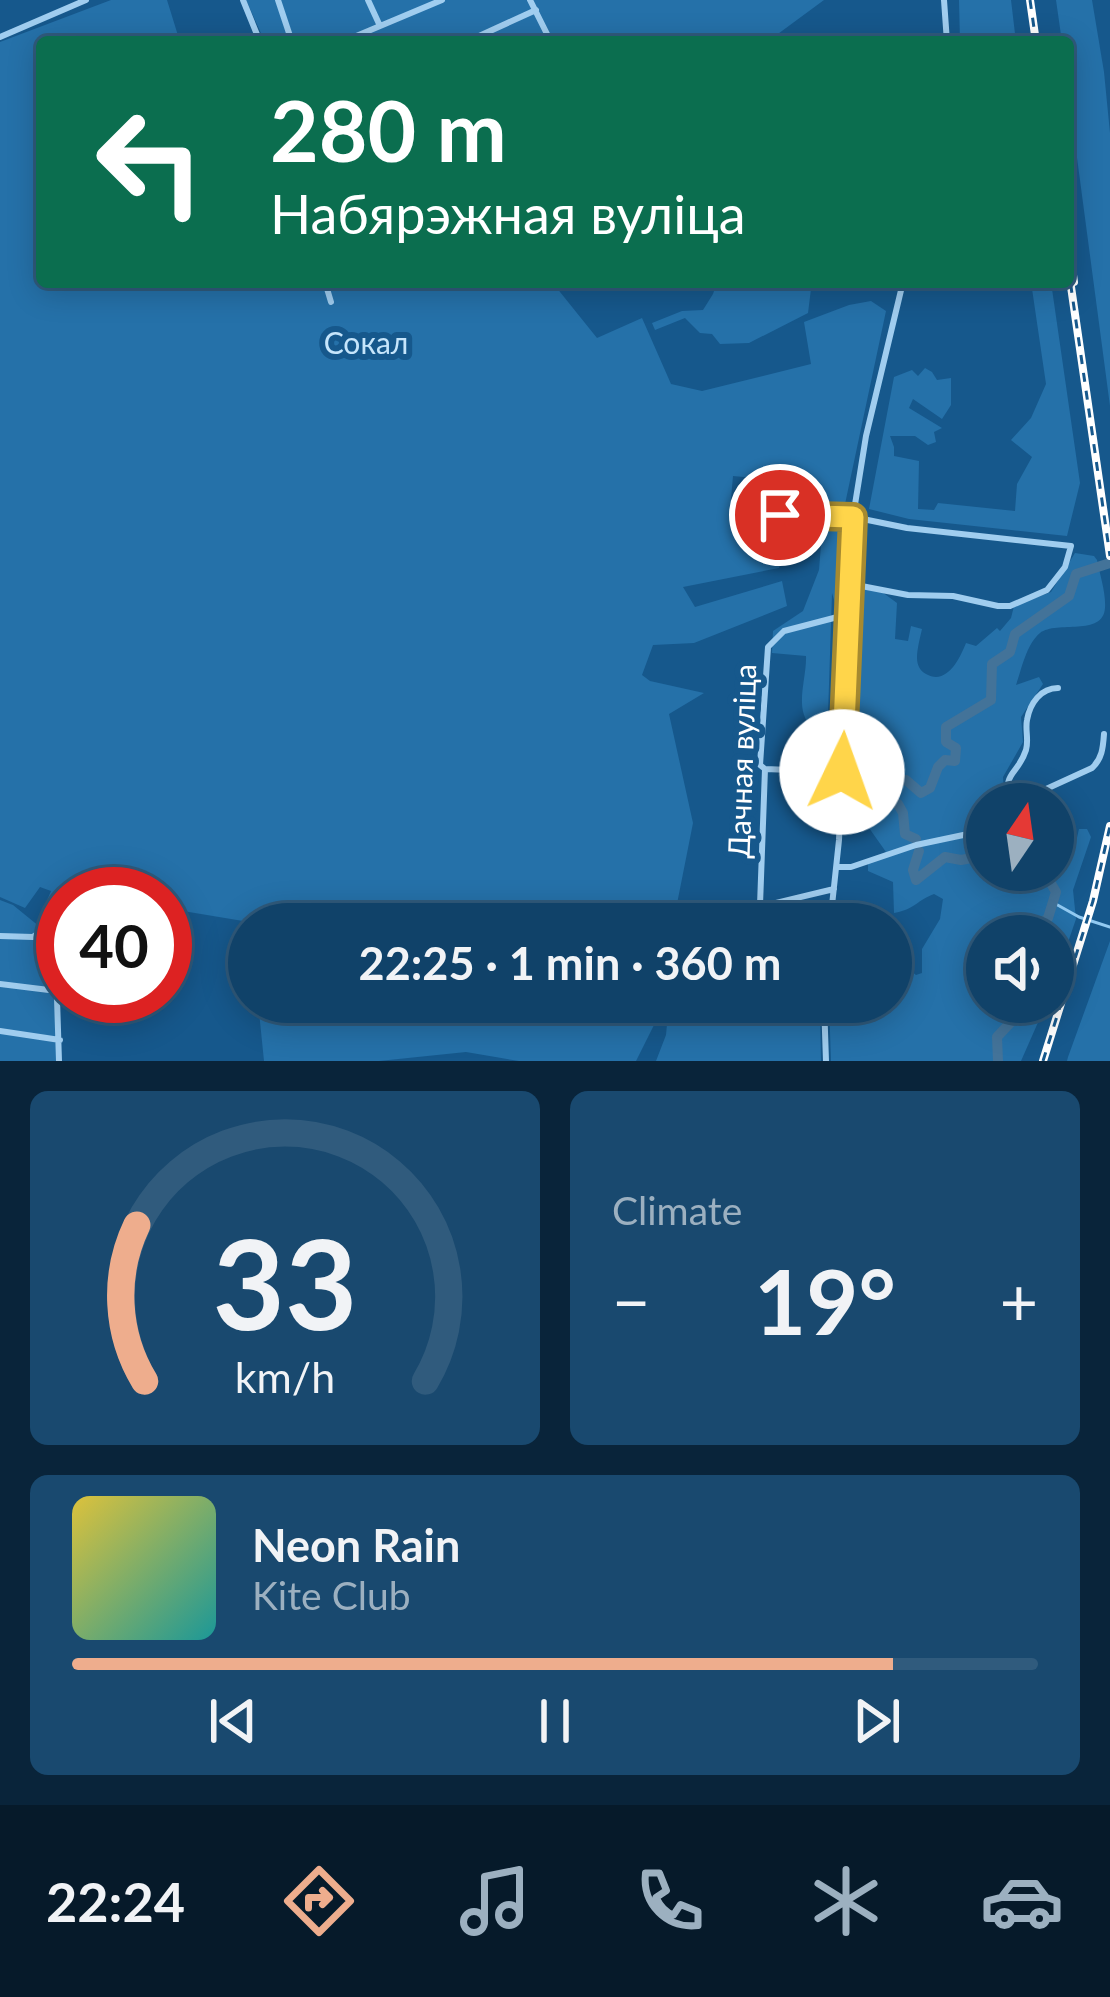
<!DOCTYPE html>
<html lang="en">
<head>
<meta charset="utf-8">
<style>
	body { margin:0; font-family:Lato,sans-serif; background:#19496f; color:#f1f3f6; height:100vh; display:flex; flex-direction:column; font-size:45px; white-space:nowrap }
	* { box-sizing:border-box; margin:0 }
	p { font-size:39px; color:#9cb0c0 }
	.icon { flex:none; width:66px; height:66px; fill:none; stroke:currentColor; stroke-width:2; stroke-linecap:round; stroke-linejoin:round }
	.map { position:relative; height:1061px; overflow:hidden }
	.sheet { display:flex; flex-direction:column; gap:30px; padding:30px; background:#09243a; flex:1 }
	.sheet>* { flex:none }
	.banner { position:absolute; left:36px; top:36px; width:1038px; height:252px; border-radius:12px; box-shadow:0 6px 30px #0003,0 0 0 3px #305b7d; background:#0b6e4f; color:#fff; overflow:hidden }
	.needle { width:78px; rotate:13deg }
	.tools { position:absolute; left:966px; top:783px; display:grid; gap:24px }
	.tools a { display:grid; place-items:center; width:108px; height:108px; border-radius:50%; background:#104269; box-shadow:0 6px 30px #0003,0 0 0 3px #305b7d; font-size:60px }
	.speed { position:absolute; left:36px; top:867px; display:flex; gap:24px; font-size:60px; font-weight:700; text-align:center }
	.speed>* { display:grid; place-content:center; width:156px; height:156px; border-radius:50%; background:#104269; box-shadow:0 6px 30px #0003,0 0 0 3px #305b7d; line-height:1 }
	.speed .limit { border:18px solid #d22; background:#fff; color:#111 }
	.pin { position:absolute; display:grid; place-items:center; width:102px; height:102px; color:#fff; margin:-51px; border:6px solid #fff; border-radius:50%; box-shadow:0 3px 12px #0007 }
	.me { position:absolute; width:132px; margin:-66px; rotate:3deg; stroke-linejoin:round; filter:drop-shadow(0 0 9px #0008) }
	.turn { display:flex; align-items:center; gap:42px; height:252px; padding:0 36px; font-size:54px }
	.turn .icon { width:156px; height:156px; stroke-width:2.5 }
	.turn b { display:block; font-size:84px; line-height:102px }
	.big { font-size:90px; font-weight:700; line-height:1.1 }
	.sheet .widget { flex:1; display:flex; flex-direction:column; justify-content:center; gap:18px; min-width:0; padding:0 42px; border-radius:18px; background:#19496f }
	.sheet .dial { align-items:center; gap:0 }
	.dial svg { height:312px; overflow:visible; fill:none; stroke:#305b7d; stroke-width:7; stroke-linecap:round; text-anchor:middle }
	.dial text { fill:#f1f3f6; stroke:none }
	.song { display:flex; align-items:center; gap:36px }
	.cover { width:144px; height:144px; border-radius:18px; background:linear-gradient(135deg,hsl(50 70% 55%),hsl(180 70% 35%)) }
	.played { height:12px; border-radius:6px; background:linear-gradient(90deg,#eead8d 85%,#305b7d 85%) }
	.keys { display:flex; justify-content:space-around; direction:ltr }
	.heat { display:flex; justify-content:space-between; align-items:center; font-size:66px; direction:ltr }
	.sheet .tiles { flex:1; display:grid; gap:30px; grid-template-columns:1fr 1fr }
	.widget:last-child { grid-column:span 2 }
	.trip { position:absolute; left:228px; top:903px; width:684px; height:120px; border-radius:60px; background:#104269; box-shadow:0 6px 30px #0003,0 0 0 3px #305b7d; font-weight:700; line-height:120px; text-align:center }
	.tabs { display:flex; height:192px; justify-content:space-around; align-items:center; background:#061a2a; color:#9cb0c0 }
	.tabs .icon { width:84px; height:84px }
	.tabs .selected { color:#eead8d }
	.tabs b { font-size:54px; color:#f1f3f6 }
	.map>svg:first-child { display:block }
</style>
</head>
<body>
<div class="map">
<svg width="1110" height="1061" viewBox="0 0 1110 1061">
	<rect width="100%" height="100%" fill="#16588c"/>
	<path fill="#2571a9" d="M 111,0 L 167,0 L 180,42 L 42,42 L 42,282 L 552,282 L 597,338 L 642,318 L 671,384 L 702,391 L 811,364 L 804,322 L 849,305 L 871,301 L 886,311 L 845,504 L 807,510 L 774,509 L 769,496 L 755,478 L 733,476 L 731,499 L 735,521 L 809,522 L 784,551 L 779,568 L 683,587 L 695,607 L 782,581 L 787,606 L 694,643 L 653,645 L 642,675 L 650,681 L 704,693 L 669,714 L 693,823 L 673,924 L 250,924 L 249,922 L 165,908 L 165,894 L 63,894 L 63,913 L 45,905 L 51,891 L 40,887 L 25,908 L 0,897 L 0,42 Z
		M 246,0 L 824,0 L 767,42 L 265,42 Z
		M 959,0 L 1011,0 L 1016,42 L 960,42 Z
		M 1056,0 L 1092,0 L 1104,72 L 1110,133 L 1110,406 L 1068,90 L 1068,42 L 1062,42 Z
		M 717,282 L 809,282 L 811,289 L 808,313 L 749,343 L 720,344 L 712,334 L 700,333 L 685,318 L 655,330 L 652,323 L 682,311 L 703,310 L 713,294 Z
		M 1031,282 L 1051,282 L 1080,483 L 1067,536 L 909,519 L 869,509 L 894,377 L 912,370 L 918,376 L 925,368 L 932,372 L 937,380 L 951,378 L 951,405 L 942,419 L 913,399 L 909,408 L 942,428 L 934,432 L 936,442 L 928,445 L 915,436 L 890,436 L 894,447 L 894,456 L 919,461 L 918,509 L 934,510 L 938,503 L 1015,511 L 1017,484 L 1032,457 L 1011,440 L 1031,418 L 1046,384 Z
		M 823,520 L 848,524 L 842,603 L 837,610 L 832,593 L 828,715 L 819,731 C 790,718 807,681 806,656 L 772,653 L 773,631 L 803,611 L 819,570 Z
		M 1075,553 L 1094,556 L 1097,560 C 1100,575 1106,593 1105,608 C 1103,637 1057,620 1040,633 C 1026,645 1022,668 1016,685 L 1039,677 L 1043,684 L 1021,717 L 1023,742 L 1003,777 L 1005,804 L 987,804 L 987,870 L 1053,870 L 1053,847 L 1066,862 L 1074,851 L 1079,829 L 1087,829 L 1091,837 L 1073,890 L 1076,919 L 1053,986 L 1053,936 L 987,936 L 987,1002 L 1047,1002 L 1021,1061 L 831,1061 L 829,1002 L 891,1002 L 891,982 L 899,966 L 903,965 L 916,975 L 922,973 L 922,949 L 940,919 L 943,899 L 934,894 C 917,900 916,909 894,913 L 893,882 L 868,871 L 868,862 L 886,852 L 862,818 L 860,801 L 876,774 L 856,750 L 852,731 L 857,715 L 851,689 L 862,589 L 882,592 L 897,603 L 895,639 L 908,641 L 911,626 L 922,629 C 920,638 917,649 917,658 C 917,665 920,671 926,674 C 947,686 960,658 966,643 L 976,646 L 997,628 L 1000,631 L 1011,618 L 1014,606 L 1051,592 Z
		M 0,900 L 13,905 L 56,940 L 54,969 L 57,1061 L 0,1061 Z
		M 1110,941 L 1110,1061 L 1067,1061 L 1068,1057 Z
		M 258,1002 L 658,1002 L 654,1025 L 636,1061 L 519,1061 L 466,1052 L 379,1061 L 264,1061 Z
		M 669,1002 L 820,1002 L 821,1061 L 656,1061 L 666,1035 Z"/>
	<g fill="none" stroke-linecap="round" stroke-linejoin="round">
		<path stroke="#92caf2" stroke-width="3" d="M 1054,903 L 1079,917 L 1110,927"/>
		<path stroke="#437399" stroke-width="10" d="M 916,839 L 905,834 L 903,813 L 898,804 L 889,802 L 891,783 L 906,780 L 921,793 L 930,788 L 938,767 L 945,760 L 955,761 L 956,748 L 946,742 L 946,727 L 991,700 L 992,664 L 1010,652 L 1015,634 L 1069,596 L 1076,574 L 1110,563
			M 919,851 L 913,870 L 916,880 L 945,857 L 961,860 L 987,855
			M 1023,936 L 1048,918 L 1056,892 L 1049,880 L 1051,870
			M 994,1002 L 1011,1022 L 997,1037 L 998,1061"/>
		<path stroke="#a0cdef" stroke-width="6" d="M 243,0 L 260,42
			M 278,0 L 292,42
			M 368,0 L 380,26
			M 530,0 L 551,42
			M 944,0 L 947,42
			M 0,37 L 86,0
			M 342,42 L 442,0
			M 466,42 L 536,10
			M 325,282 L 331,302
			M 736,515 L 853,517 L 907,528 L 1071,546 L 1065,567 L 1047,590 L 1010,606 L 998,606 L 953,596 L 908,595 L 851,584
			M 765,769 L 842,772
			M 1009,804 C 1003,769 1017,777 1026,750 C 1029,740 1025,730 1027,720 C 1030,703 1041,688 1058,688
			M 1022,804 L 1033,795 L 1092,768 C 1102,759 1103,748 1104,734
			M 838,867 L 851,867 L 916,845 L 987,830
			M 760,905 L 765,769 L 760,765 L 768,647 L 784,631 L 849,614
			M 684,907 L 717,913 L 738,912 L 834,889
			M 830,924 L 839,840 L 853,517 L 866,436 L 903,282
			M 0,936 L 33,937 L 47,927 L 59,940
			M 0,984 L 57,991
			M 824,1002 L 826,1061
			M 0,1031 L 60,1040
			M 59,1061 L 56,967 L 59,940 L 63,938"/>
		<defs>
			<path id="rail" d="M 1030,0 L 1036,42
				M 1068,238 L 1074,282
				M 1068,266 L 1110,556
				M 1043,1061 L 1093,901 L 1110,826"/>
		</defs>
		<use href="#rail" stroke="#fff" stroke-width="8"/>
		<use href="#rail" stroke="#16588c" stroke-width="3" stroke-dasharray="9" stroke-linecap="butt"/>
	</g>
	<g fill="none" stroke-linecap="round" stroke-linejoin="round">
		<defs>
			<path id="route" d="M 780,515 L 853,517 L 842,772"/>
		</defs>
		<use href="#route" stroke="#a68a30" stroke-width="30"/>
		<use href="#route" stroke="#ffd54a" stroke-width="21"/>
	</g>
	<g text-anchor="middle" dominant-baseline="central" stroke-width="12" stroke-linejoin="round" paint-order="stroke">
		<g font-size="30" fill="#c6e5fb" stroke="#16588c">
			<text x="366" y="342">Сокал</text>
		</g>
		<g font-size="30" fill="#fff" stroke="#16588c">
			<text transform="translate(741 761) rotate(-88)">Дачная вуліца</text>
		</g>
	</g>
</svg>
<div class="tools">
<a><svg class="needle" viewBox="-14 -14 28 28"><path d="M0-13l5 13h-10z" fill="#e53935"/><path d="M0 13l5-13h-10z" fill="#9cb0c0"/></svg></a>
<a><svg class="icon" aria-label="sound" viewBox="0 0 24 24"><path d="M4 9h4l5-4v14l-5-4H4zM17 9q2 3 0 6"/></svg></a>
</div>
<div class="speed"><div class="limit">40</div></div>
<div class="pin" style="left:780px;top:515px;background:#d93025"><svg class="icon" aria-label="arrive" viewBox="0 0 24 24"><path d="M6 21V4h12l-3 4 3 4H6"/></svg></div>
<svg class="me" style="left:842px;top:772px" viewBox="-20 -20 40 40"><circle r="19" fill="#fff"/><path d="M0-13L10 11 0 6-10 11z" fill="#ffd54a"/></svg>
<div class="trip">22:25 · 1 min · 360 m</div>
<div class="banner">
<div class="turn"><svg class="icon" aria-label="left" viewBox="0 0 24 24"><path d="M17 20v-9H6M10 6l-5 5 5 5"/></svg><div><b>280 m</b>Набярэжная вуліца</div></div>
</div>
</div>
<section class="sheet">
<div class="tiles">
<div class="widget dial"><svg viewBox="0 0 100 80">
<path d="M14 69A42 42 0 1 1 86 69"/>
<path d="M14 69A42 42 0 0 1 12 29" stroke="#eead8d"/>
<text x="50" y="56" font-size="32" font-weight="700">33</text>
<text x="50" y="72" font-size="11">km/h</text>
</svg></div>
<div class="widget"><p>Climate</p>
<div class="heat"><a>−</a><b class="big">19°</b><a>+</a></div>
</div>
<div class="widget">
<div class="song"><i class="cover"></i><div><b>Neon Rain</b><p>Kite Club</p></div></div>
<div class="played"></div>
<div class="keys"><svg class="icon" aria-label="previous" viewBox="0 0 24 24"><path d="M18 5L8 12l10 7zM5 5v14"/></svg><svg class="icon" aria-label="pause" viewBox="0 0 24 24"><path d="M8 5v14M16 5v14"/></svg><svg class="icon" aria-label="next" viewBox="0 0 24 24"><path d="M6 5l10 7-10 7zM19 5v14"/></svg></div>
</div>
</div>
</section>
<nav class="tabs">
<b>22:24</b>
<svg class="icon selected" aria-label="directions" viewBox="0 0 24 24"><path d="M12 3l9 9-9 9-9-9zM9 14v-3h6M13 9l2 2-2 2"/></svg>
<svg class="icon" aria-label="music" viewBox="0 0 24 24"><path d="M9 18V5l10-2v13"/><circle cx="6" cy="18" r="3"/><circle cx="16" cy="16" r="3"/></svg>
<svg class="icon" aria-label="phone" viewBox="0 0 24 24"><path d="M5 4h4l2 5-3 2q2 4 5 5l2-3 5 2v4C11 20 4 13 5 4z"/></svg>
<svg class="icon" aria-label="climate" viewBox="0 0 24 24"><path d="M12 3v18M4 7l16 10M4 17L20 7"/></svg>
<svg class="icon" aria-label="car" viewBox="0 0 24 24"><path d="M5 17H2v-5l4-1 3-4h7l3 4 3 1v5h-3M9 17h6M6 11h13"/><circle cx="7" cy="17" r="2"/><circle cx="17" cy="17" r="2"/></svg>
</nav>
</body>
</html>
